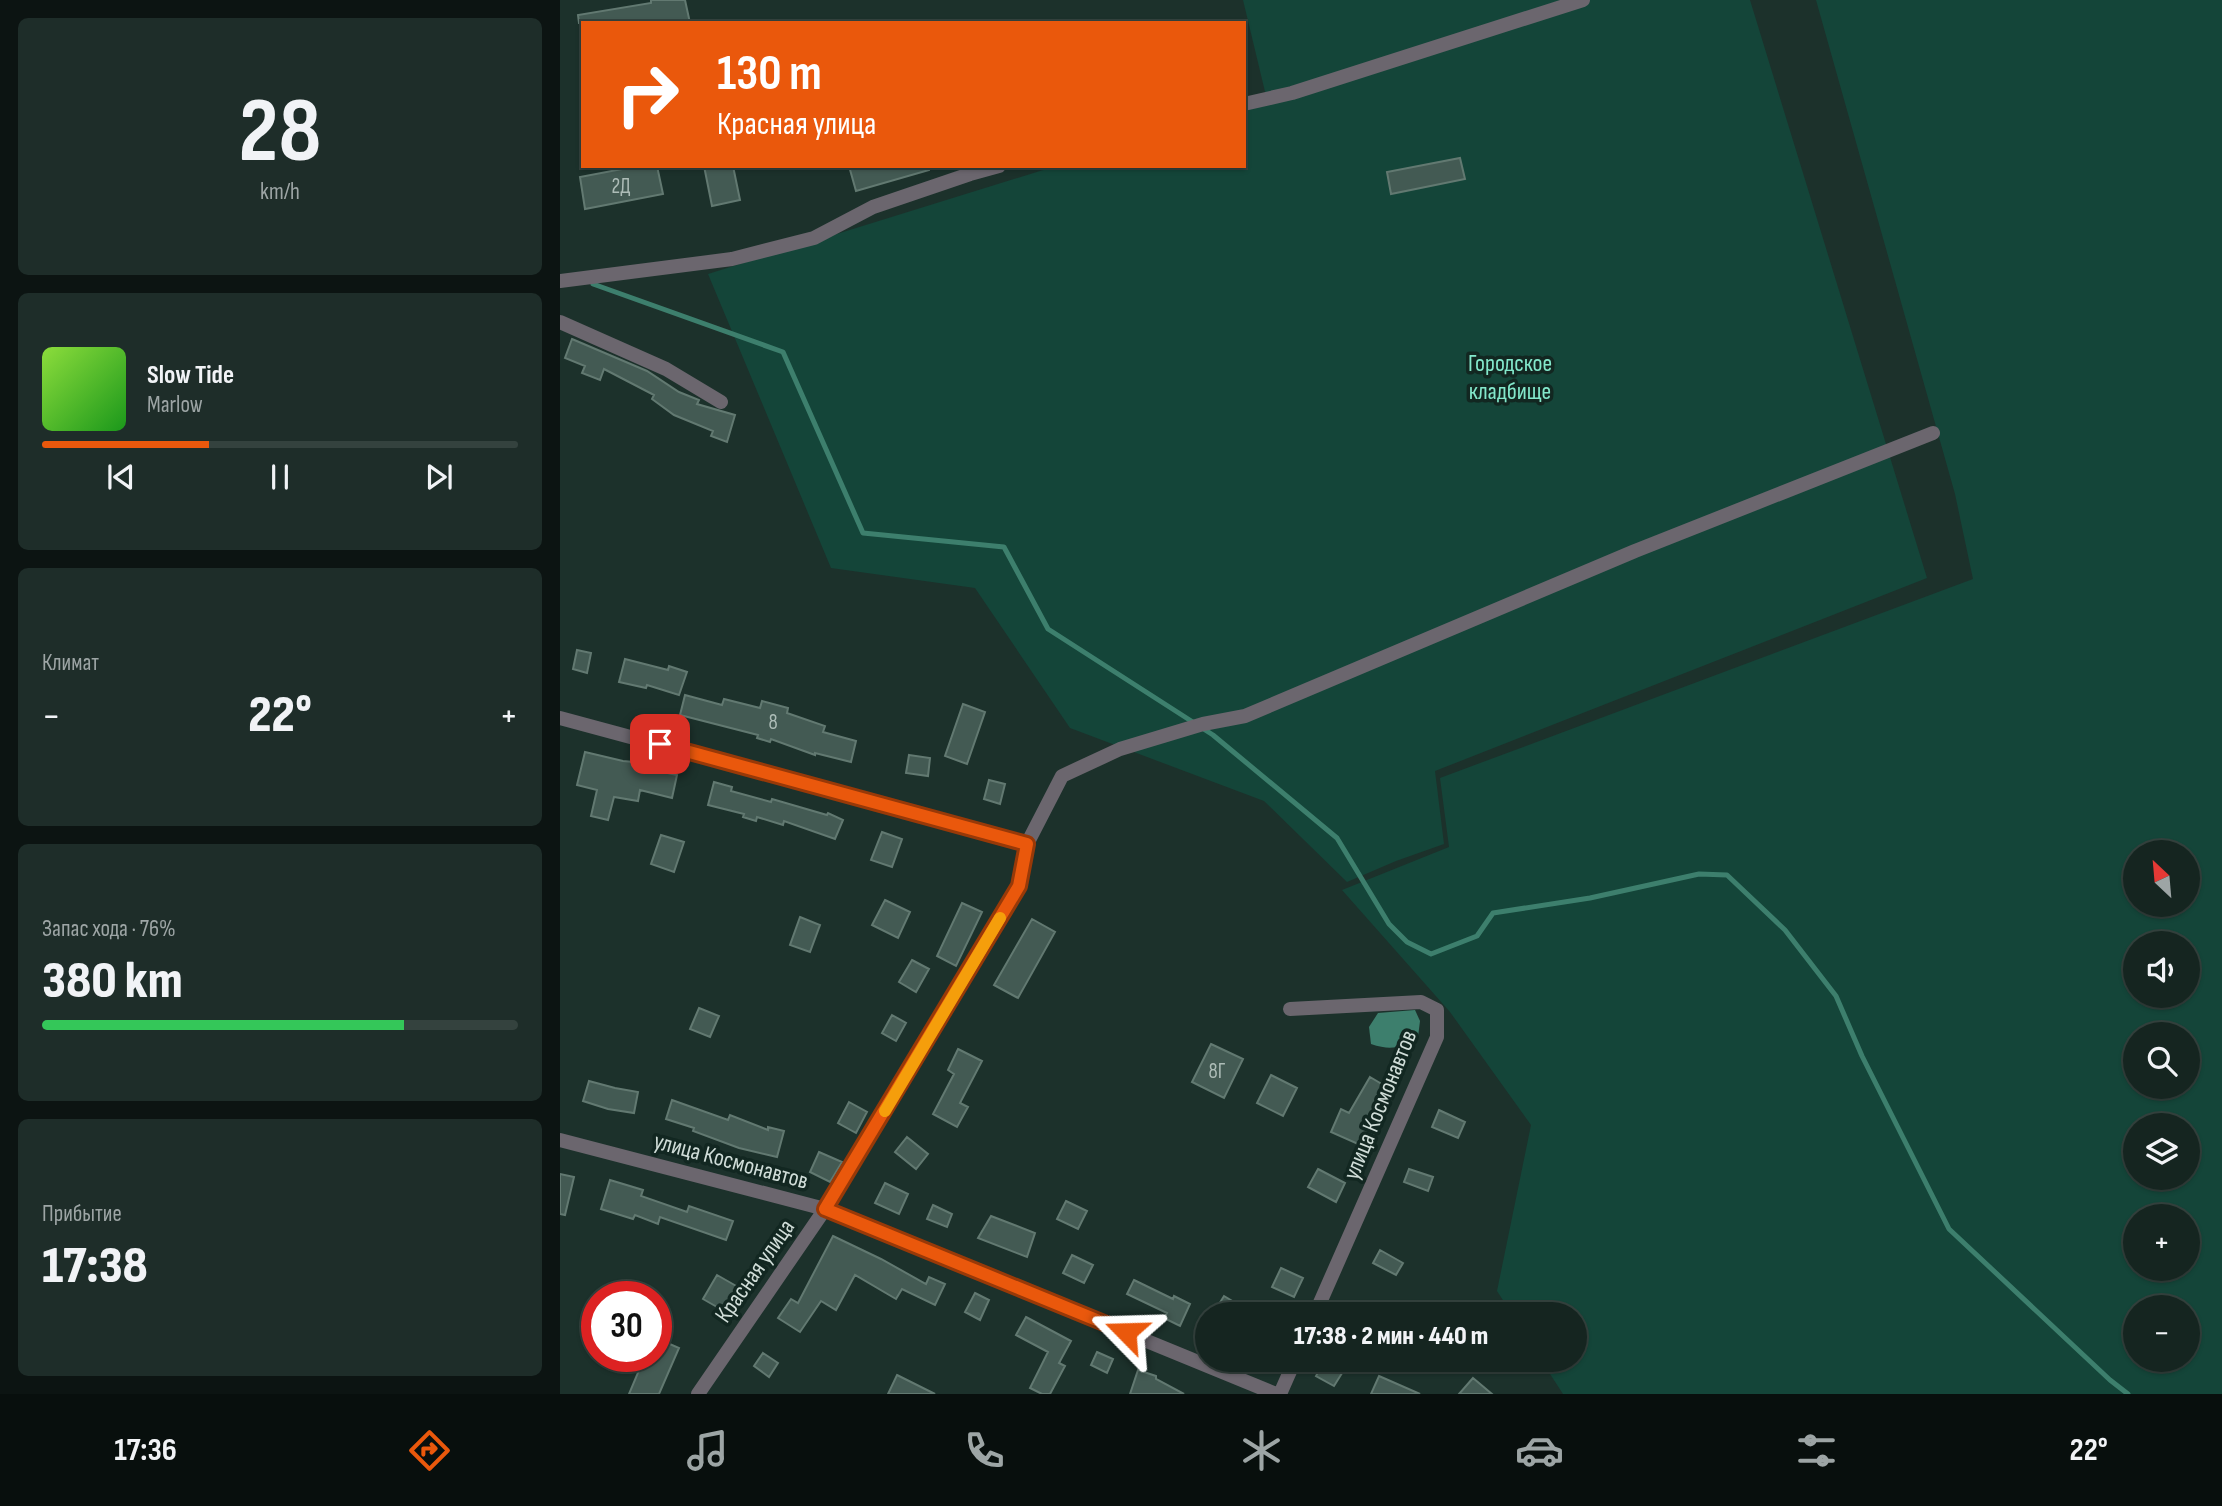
<!DOCTYPE html>
<html lang="ru">
<head>
<meta charset="utf-8">
<style>
	body { margin:0; font-family:"Sofia Sans Condensed",sans-serif; background:#1e2d29; color:#f1f3f6; height:100vh; display:flex; flex-direction:column; font-size:26px; white-space:nowrap }
	* { box-sizing:border-box; margin:0 }
	p { font-size:23px; color:#9da5a5 }
	.icon { flex:none; width:38px; height:38px; fill:none; stroke:currentColor; stroke-width:2; stroke-linecap:round; stroke-linejoin:round }
	.map { position:relative; flex:1; overflow:hidden }
	.details { display:flex; flex-direction:column; gap:18px; padding:18px; background:#0c1412; width:560px }
	.details>* { flex:none }
	.top-card { position:absolute; left:21px; top:21px; width:665px; height:147px; border-radius:0px; box-shadow:0 2px 5px #0004,0 0 0 2px #34423e; background:#ea580c; color:#fff; overflow:hidden }
	.needle { width:46px; rotate:334deg }
	.fabs { position:absolute; left:1563px; top:840px; display:grid; gap:14px }
	.fabs a { display:grid; place-items:center; width:77px; height:77px; border-radius:50%; background:#152520; box-shadow:0 2px 5px #0004,0 0 0 2px #34423e; font-size:35px }
	.speed { position:absolute; left:21px; top:1281px; display:flex; gap:14px; font-size:35px; font-weight:700; text-align:center }
	.speed>* { display:grid; place-content:center; width:91px; height:91px; border-radius:50%; background:#152520; box-shadow:0 2px 5px #0004,0 0 0 2px #34423e; line-height:1 }
	.speed .limit { border:10px solid #d22; background:#fff; color:#111 }
	.pin { position:absolute; display:grid; place-items:center; width:60px; height:60px; color:#fff; margin:-30px; border-radius:14px; box-shadow:0 4px 10px #0006 }
	.me { position:absolute; width:77px; margin:-38px; rotate:292deg; stroke-linejoin:round; filter:drop-shadow(0 0 5px #0008) }
	.turn { display:flex; align-items:center; gap:24px; height:147px; padding:0 21px; font-size:32px }
	.turn .icon { width:91px; height:91px; stroke-width:2.5 }
	.turn b { display:block; font-size:49px; line-height:60px }
	.big { font-size:52px; font-weight:800; line-height:1.1 }
	.details .tile { flex:1; display:flex; flex-direction:column; justify-content:center; gap:10px; min-width:0; padding:0 24px; border-radius:10px; background:#1e2d29 }
	.details .dial { align-items:center; gap:0 }
	.dial b { font-size:91px; line-height:1 }
	.song { display:flex; align-items:center; gap:21px }
	.cover { width:84px; height:84px; border-radius:10px; background:linear-gradient(135deg,hsl(90 70% 55%),hsl(120 70% 35%)) }
	.played { height:7px; border-radius:4px; background:linear-gradient(90deg,#ea580c 35%,#34423e 35%) }
	.keys { display:flex; justify-content:space-around; direction:ltr }
	.heat { display:flex; justify-content:space-between; align-items:center; font-size:38px; direction:ltr }
	.charge { height:10px; border-radius:5px; background:linear-gradient(90deg,#34c759 76%,#34423e 0) }
	.trip { position:absolute; left:635px; top:1302px; width:392px; height:70px; border-radius:35px; background:#152520; box-shadow:0 2px 5px #0004,0 0 0 2px #34423e; font-weight:800; line-height:70px; text-align:center }
	.dock { display:flex; height:112px; justify-content:space-around; align-items:center; background:#080f0d; color:#9da5a5 }
	.dock .icon { width:49px; height:49px }
	.dock .active { color:#ea580c }
	.dock b { font-size:32px; color:#f1f3f6 }
	main { display:flex; flex:1; min-height:0 }
	.map>svg:first-child { display:block }
</style>
</head>
<body>
<main>
<section class="details">
<div class="tile dial"><b>28</b><p>km/h</p></div>
<div class="tile">
<div class="song"><i class="cover"></i><div><b>Slow Tide</b><p>Marlow</p></div></div>
<div class="played"></div>
<div class="keys"><svg class="icon" aria-label="previous" viewBox="0 0 24 24"><path d="M18 5L8 12l10 7zM5 5v14"/></svg><svg class="icon" aria-label="pause" viewBox="0 0 24 24"><path d="M8 5v14M16 5v14"/></svg><svg class="icon" aria-label="next" viewBox="0 0 24 24"><path d="M6 5l10 7-10 7zM19 5v14"/></svg></div>
</div>
<div class="tile"><p>Климат</p>
<div class="heat"><a>−</a><b class="big">22°</b><a>+</a></div>
</div>
<div class="tile"><p>Запас хода · 76%</p><b class="big">380 km</b><div class="charge"></div></div>
<div class="tile"><p>Прибытие</p><b class="big">17:38</b></div>
</section>
<div class="map">
<svg width="1662" height="1394" viewBox="0 0 1662 1394">
	<rect width="100%" height="100%" fill="#1c312b"/>
	<path fill="#144539" fill-rule="evenodd" d="M 683,0 L 1190,0 L 1367,578 L 875,771 L 884,844 L 836,861 L 787,882 L 704,801 L 510,728 L 415,588 L 271,568 L 148,274 L 496,166 L 684,166 L 684,108 L 707,100 Z
		M 1256,0 L 1662,0 L 1662,1394 L 1003,1394 L 981,1360 L 1015,1360 L 1015,1314 L 952,1314 L 937,1291 L 971,1125 L 890,1012 L 782,890 L 889,847 L 880,778 L 1413,579 L 1395,494 ZM 1575,852 L 1628,852 L 1628,905 L 1575,905 ZM 1575,943 L 1628,943 L 1628,996 L 1575,996 ZM 1575,1034 L 1628,1034 L 1628,1087 L 1575,1087 ZM 1575,1125 L 1628,1125 L 1628,1178 L 1575,1178 ZM 1575,1216 L 1628,1216 L 1628,1269 L 1575,1269 ZM 1575,1307 L 1628,1307 L 1628,1360 L 1575,1360 Z"/>
	<path fill="#3d7f6d" d="M 855,1010 L 860,1021 L 858,1037 C 840,1048 832,1051 811,1044 L 809,1027 L 818,1013 Z"/>
	<g fill="none" stroke-linecap="round" stroke-linejoin="round">
		<path stroke="#3d7f6d" stroke-width="5" d="M 33,284 L 223,352 L 303,533 L 444,547 L 488,629 L 653,735 L 777,838 L 829,924 L 847,942 L 871,954 L 917,936 L 933,913 L 1030,898 L 1139,874 L 1167,875 L 1225,930 L 1276,996 L 1302,1056 L 1389,1229 L 1550,1380 L 1568,1394"/>
	</g>
	<path fill="#435a53" stroke="#627971" stroke-width="2" d="M 91,0 L 125,0 L 130,23 L 19,23 L 18,15 L 91,3 Z
		M 900,158 L 905,179 L 831,194 L 827,172 Z
		M 78,166 L 97,166 L 103,194 L 25,209 L 20,177 Z
		M 144,166 L 173,166 L 180,200 L 152,206 Z
		M 289,166 L 369,166 L 369,170 L 296,191 Z
		M 12,339 L 87,371 L 119,392 L 139,400 L 137,404 L 175,415 L 167,442 L 151,436 L 153,431 L 114,415 L 92,399 L 94,395 L 44,369 L 40,380 L 22,373 L 25,366 L 5,358 Z
		M 17,650 L 31,653 L 27,673 L 13,669 Z
		M 65,659 L 108,670 L 109,666 L 127,672 L 119,695 L 87,685 L 86,688 L 59,682 Z
		M 125,695 L 162,705 L 164,699 L 200,708 L 202,701 L 228,708 L 227,713 L 265,726 L 263,732 L 296,741 L 291,762 L 255,753 L 255,755 L 211,739 L 210,742 L 197,738 L 198,735 L 120,715 Z
		M 403,704 L 425,712 L 407,764 L 385,756 Z
		M 25,752 L 63,761 L 84,763 L 83,768 L 117,775 L 112,798 L 80,790 L 78,801 L 54,797 L 48,820 L 31,816 L 37,790 L 17,785 Z
		M 349,755 L 370,758 L 368,776 L 346,773 Z
		M 429,780 L 445,784 L 440,804 L 424,799 Z
		M 154,782 L 172,787 L 171,791 L 211,802 L 212,799 L 267,815 L 268,813 L 283,820 L 275,839 L 224,821 L 223,825 L 197,817 L 196,821 L 183,817 L 184,814 L 148,805 Z
		M 322,832 L 342,839 L 332,867 L 311,860 Z
		M 101,835 L 124,842 L 114,872 L 91,864 Z
		M 325,900 L 350,912 L 338,938 L 312,925 Z
		M 402,903 L 422,912 L 396,966 L 377,956 Z
		M 240,917 L 260,925 L 250,952 L 230,945 Z
		M 472,919 L 495,932 L 458,998 L 434,985 Z
		M 352,960 L 369,969 L 356,992 L 339,982 Z
		M 139,1008 L 159,1016 L 150,1037 L 130,1029 Z
		M 332,1015 L 346,1023 L 336,1041 L 322,1033 Z
		M 651,1044 L 683,1059 L 664,1098 L 632,1082 Z
		M 398,1049 L 422,1061 L 400,1103 L 408,1107 L 397,1127 L 373,1114 L 394,1074 L 388,1070 Z
		M 711,1075 L 737,1088 L 723,1116 L 697,1103 Z
		M 810,1077 L 835,1092 L 807,1148 L 771,1132 L 781,1109 L 789,1113 Z
		M 29,1081 L 55,1088 L 78,1092 L 74,1113 L 48,1109 L 23,1101 Z
		M 112,1100 L 168,1120 L 170,1115 L 208,1130 L 208,1127 L 224,1131 L 217,1157 L 179,1148 L 133,1131 L 134,1128 L 106,1119 Z
		M 289,1102 L 307,1112 L 296,1133 L 278,1123 Z
		M 879,1110 L 905,1122 L 898,1138 L 872,1127 Z
		M 347,1137 L 368,1154 L 356,1169 L 335,1152 Z
		M 259,1152 L 282,1162 L 270,1182 L 250,1172 Z
		M 758,1169 L 785,1183 L 776,1202 L 748,1187 Z
		M 849,1169 L 873,1177 L 868,1191 L 844,1182 Z
		M 0,1174 L 14,1177 L 5,1215 L 0,1214 Z
		M 50,1180 L 83,1190 L 81,1196 L 127,1212 L 129,1206 L 173,1221 L 166,1240 L 100,1217 L 98,1224 L 75,1215 L 73,1219 L 41,1209 Z
		M 325,1183 L 348,1194 L 339,1214 L 315,1203 Z
		M 506,1201 L 527,1211 L 518,1229 L 497,1219 Z
		M 373,1205 L 392,1214 L 387,1227 L 367,1219 Z
		M 431,1216 L 475,1233 L 467,1257 L 418,1238 Z
		M 273,1236 L 321,1259 L 366,1284 L 369,1277 L 385,1284 L 375,1305 L 342,1289 L 336,1299 L 295,1275 L 276,1310 L 261,1301 L 240,1332 L 218,1318 L 231,1299 L 238,1303 Z
		M 820,1250 L 843,1263 L 836,1275 L 813,1263 Z
		M 512,1255 L 533,1265 L 524,1283 L 503,1273 Z
		M 721,1268 L 743,1278 L 734,1297 L 712,1287 Z
		M 157,1275 L 178,1287 L 164,1311 L 143,1299 Z
		M 574,1280 L 613,1299 L 614,1296 L 630,1304 L 620,1326 L 604,1318 L 607,1313 L 567,1294 Z
		M 415,1293 L 429,1300 L 420,1320 L 405,1312 Z
		M 664,1296 L 694,1314 L 653,1314 Z
		M 466,1317 L 511,1341 L 499,1363 L 505,1366 L 490,1394 L 482,1394 L 470,1388 L 488,1352 L 456,1335 Z
		M 96,1338 L 119,1348 L 99,1394 L 69,1394 L 85,1356 L 96,1356 Z
		M 537,1352 L 553,1359 L 547,1373 L 531,1365 Z
		M 203,1353 L 218,1363 L 209,1377 L 194,1366 Z
		M 765,1360 L 778,1360 L 787,1365 L 774,1386 L 756,1376 Z
		M 578,1370 L 596,1376 L 596,1379 L 624,1394 L 570,1394 Z
		M 337,1375 L 375,1394 L 328,1394 Z
		M 819,1376 L 860,1394 L 811,1394 Z
		M 913,1378 L 932,1394 L 899,1394 Z"/>
	<g fill="none" stroke-linecap="round" stroke-linejoin="round">
		<path stroke="#6b666e" stroke-width="14" d="M 684,104 L 732,93 L 1023,0
			M 0,281 L 172,259 L 254,238 L 313,207 L 410,174 L 439,166
			M 0,322 L 106,369 L 161,402
			M 0,718 L 467,844
			M 730,1009 L 861,1002 L 877,1010 L 877,1037 L 755,1314
			M 0,1140 L 265,1209 L 716,1394
			M 138,1394 L 265,1209 L 459,886 L 467,844 L 502,776 L 560,749 L 643,724 L 685,716 L 1075,551 L 1373,433
			M 720,1394 L 735,1360"/>
	</g>
	<g fill="none" stroke-linecap="round" stroke-linejoin="round">
		<defs>
			<path id="route" d="M 100,744 L 467,844 L 459,886 L 265,1209 L 566,1332"/>
		</defs>
		<use href="#route" stroke="#983908" stroke-width="18"/>
		<use href="#route" stroke="#ea580c" stroke-width="12"/>
		<path stroke="#f59e0b" stroke-width="12" d="M 325,1111 L 440,918"/>
	</g>
	<g text-anchor="middle" dominant-baseline="central" stroke-width="7" stroke-linejoin="round" paint-order="stroke">
		<g font-size="21" fill="#adbcb7">
			<text x="61" y="186">2Д</text>
			<text x="213" y="722">8</text>
			<text x="657" y="1071">8Г</text>
		</g>
		<g font-size="24" fill="#83e8cb" stroke="#122721">
			<text x="950" y="363">Городское<tspan x="950" dy="28">кладбище</tspan></text>
		</g>
		<g font-size="24" fill="#d0ddd8" stroke="#122721">
			<text transform="translate(820 1105) rotate(-68)">улица Космонавтов</text>
			<text transform="translate(171 1161) rotate(15)">улица Космонавтов</text>
			<text transform="translate(195 1271) rotate(-55)">Красная улица</text>
		</g>
	</g>
</svg>
<div class="fabs">
<a><svg class="needle" viewBox="-14 -14 28 28"><path d="M0-13l5 13h-10z" fill="#e53935"/><path d="M0 13l5-13h-10z" fill="#9da5a5"/></svg></a>
<a><svg class="icon" aria-label="sound" viewBox="0 0 24 24"><path d="M4 9h4l5-4v14l-5-4H4zM17 9q2 3 0 6"/></svg></a>
<a><svg class="icon" aria-label="search" viewBox="0 0 24 24"><circle cx="10" cy="10" r="6"/><path d="M15 15l6 6"/></svg></a>
<a><svg class="icon" aria-label="layers" viewBox="0 0 24 24"><path d="M12 4l9 5-9 5-9-5zM3 14l9 5 9-5"/></svg></a>
<a>+</a>
<a>−</a>
</div>
<div class="speed"><div class="limit">30</div></div>
<div class="pin" style="left:100px;top:744px;background:#d93025"><svg class="icon" aria-label="arrive" viewBox="0 0 24 24"><path d="M6 21V4h12l-3 4 3 4H6"/></svg></div>
<svg class="me" style="left:566px;top:1332px" viewBox="-20 -20 40 40"><path d="M0-17L14 15 0 8-14 15z" fill="#ea580c" stroke="#fff" stroke-width="4"/></svg>
<div class="trip">17:38 · 2 мин · 440 m</div>
<div class="top-card">
<div class="turn"><svg class="icon" aria-label="right" viewBox="0 0 24 24"><path d="M7 20v-9h11M14 6l5 5-5 5"/></svg><div><b>130 m</b>Красная улица</div></div>
</div>
</div>
</main>
<nav class="dock">
<b>17:36</b>
<svg class="icon active" aria-label="directions" viewBox="0 0 24 24"><path d="M12 3l9 9-9 9-9-9zM9 14v-3h6M13 9l2 2-2 2"/></svg>
<svg class="icon" aria-label="music" viewBox="0 0 24 24"><path d="M9 18V5l10-2v13"/><circle cx="6" cy="18" r="3"/><circle cx="16" cy="16" r="3"/></svg>
<svg class="icon" aria-label="phone" viewBox="0 0 24 24"><path d="M5 4h4l2 5-3 2q2 4 5 5l2-3 5 2v4C11 20 4 13 5 4z"/></svg>
<svg class="icon" aria-label="climate" viewBox="0 0 24 24"><path d="M12 3v18M4 7l16 10M4 17L20 7"/></svg>
<svg class="icon" aria-label="car" viewBox="0 0 24 24"><path d="M5 17H2v-5l4-1 3-4h7l3 4 3 1v5h-3M9 17h6M6 11h13"/><circle cx="7" cy="17" r="2"/><circle cx="17" cy="17" r="2"/></svg>
<svg class="icon" aria-label="filters" viewBox="0 0 24 24"><path d="M4 7h16M4 17h16"/><circle cx="9" cy="7" r="2"/><circle cx="15" cy="17" r="2"/></svg>
<b>22°</b>
</nav>
</body>
</html>
